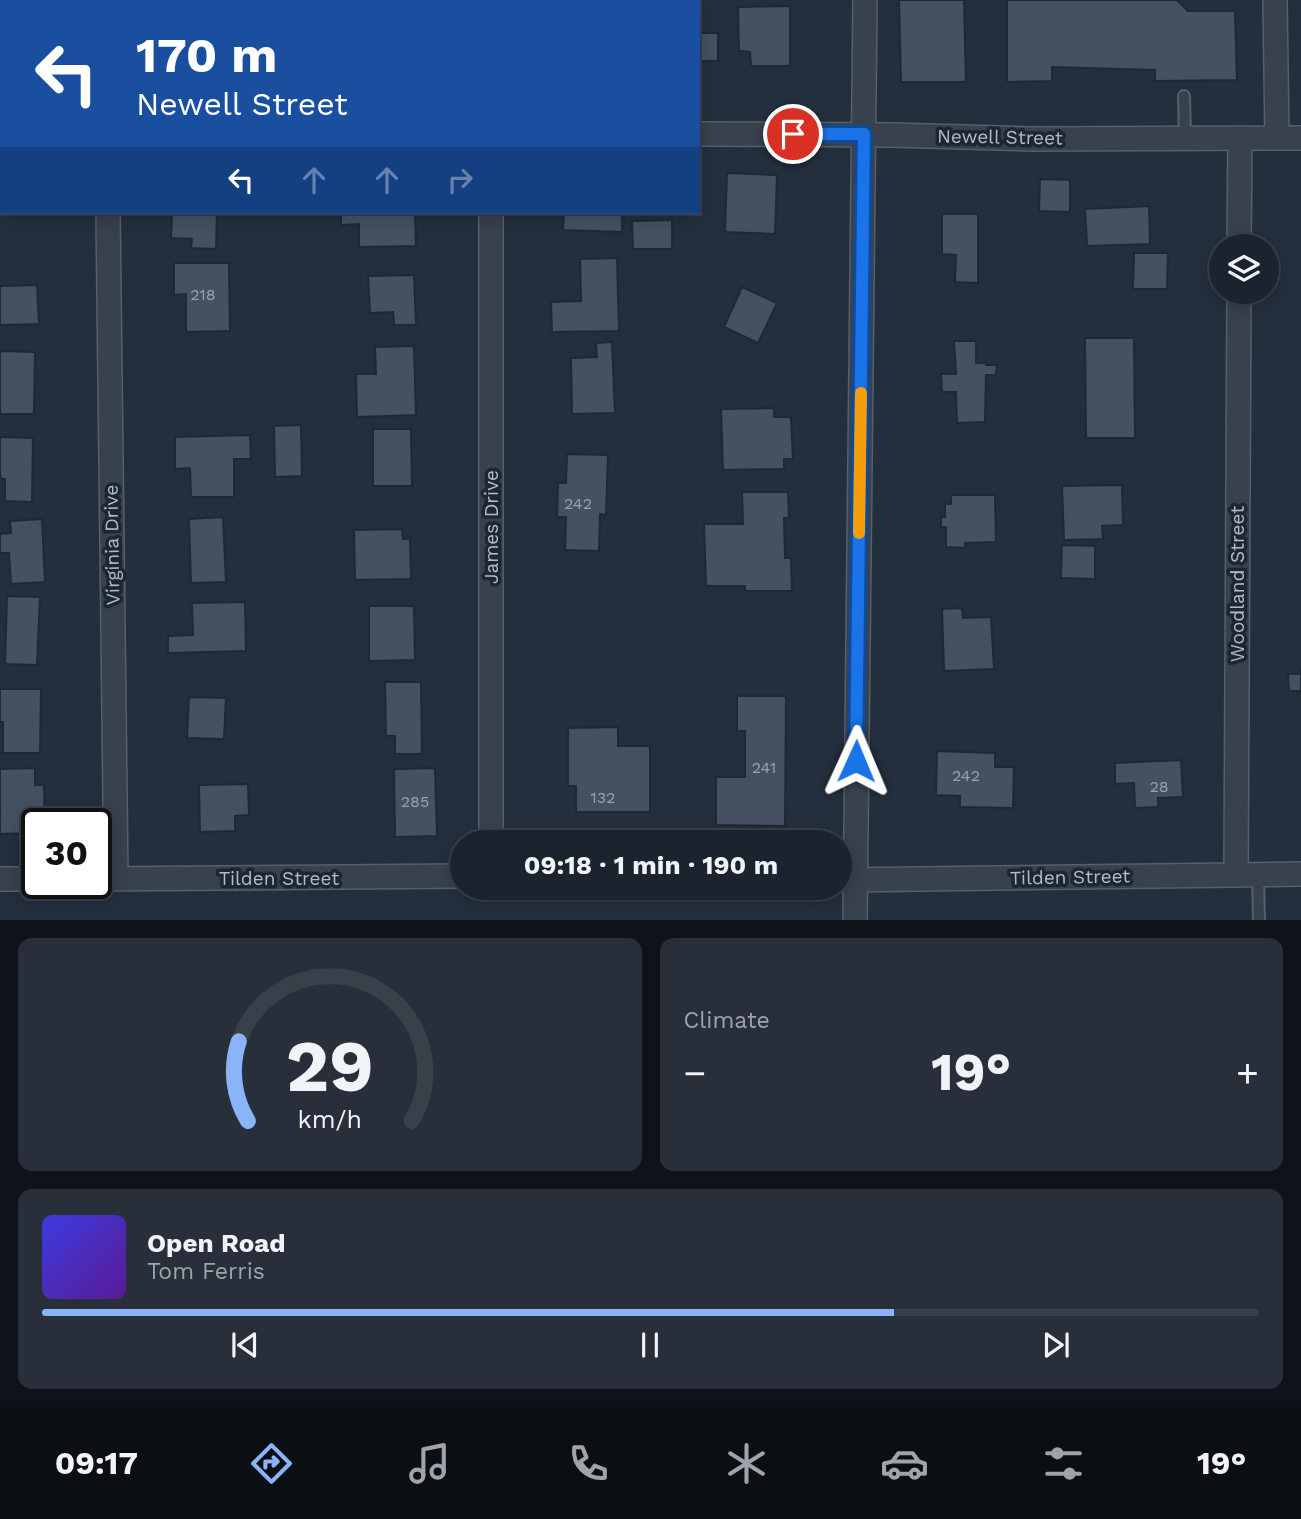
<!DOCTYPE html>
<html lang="en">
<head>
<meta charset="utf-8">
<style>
	body { margin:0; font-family:"Work Sans",sans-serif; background:#282f3a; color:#f1f3f6; height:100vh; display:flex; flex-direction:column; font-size:26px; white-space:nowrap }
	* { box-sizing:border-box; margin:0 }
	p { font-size:23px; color:#a0a4aa }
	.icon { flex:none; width:38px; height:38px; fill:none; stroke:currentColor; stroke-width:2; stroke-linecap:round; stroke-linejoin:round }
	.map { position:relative; height:920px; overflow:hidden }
	.details { display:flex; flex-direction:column; gap:18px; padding:18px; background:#0f1319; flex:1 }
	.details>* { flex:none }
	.guide { position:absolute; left:0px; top:0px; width:700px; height:214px; box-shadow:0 4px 18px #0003,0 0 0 2px #39404a; background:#1a4fa0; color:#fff; overflow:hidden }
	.controls { position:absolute; left:1209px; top:234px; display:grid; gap:14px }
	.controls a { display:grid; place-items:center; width:70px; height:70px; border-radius:50%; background:#1b232e; box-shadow:0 4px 18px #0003,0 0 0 2px #39404a; font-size:35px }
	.speed { position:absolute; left:21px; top:808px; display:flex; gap:14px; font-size:35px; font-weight:700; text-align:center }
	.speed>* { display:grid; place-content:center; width:91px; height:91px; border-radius:50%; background:#1b232e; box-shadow:0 4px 18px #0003,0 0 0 2px #39404a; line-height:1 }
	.speed .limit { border:4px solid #111; border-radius:10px; background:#fff; color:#111 }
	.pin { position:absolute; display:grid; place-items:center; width:60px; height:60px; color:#fff; margin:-30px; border:4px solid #fff; border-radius:50%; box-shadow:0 2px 7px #0007 }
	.me { position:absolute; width:77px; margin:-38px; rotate:1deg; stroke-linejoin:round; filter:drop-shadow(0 0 5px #0008) }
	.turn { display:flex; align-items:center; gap:24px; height:147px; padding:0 21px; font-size:32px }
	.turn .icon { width:91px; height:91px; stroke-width:2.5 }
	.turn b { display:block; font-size:49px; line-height:60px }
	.lanes { display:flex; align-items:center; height:66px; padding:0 21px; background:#0003; justify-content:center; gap:35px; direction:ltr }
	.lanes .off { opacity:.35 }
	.big { font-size:52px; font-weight:700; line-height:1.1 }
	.details .card { flex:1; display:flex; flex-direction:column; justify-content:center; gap:10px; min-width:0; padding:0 24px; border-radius:14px; background:#282f3a }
	.details .dial { align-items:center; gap:0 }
	.dial svg { height:182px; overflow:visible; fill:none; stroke:#39404a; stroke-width:7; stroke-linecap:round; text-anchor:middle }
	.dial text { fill:#f1f3f6; stroke:none }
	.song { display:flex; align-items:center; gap:21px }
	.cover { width:84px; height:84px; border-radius:10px; background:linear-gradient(135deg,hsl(240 70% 55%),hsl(270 70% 35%)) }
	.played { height:7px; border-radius:4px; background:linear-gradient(90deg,#8ab4f8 70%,#39404a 70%) }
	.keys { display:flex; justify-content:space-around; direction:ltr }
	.heat { display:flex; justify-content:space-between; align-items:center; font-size:38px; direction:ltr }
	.details .tiles { flex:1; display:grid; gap:18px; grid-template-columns:1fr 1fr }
	.card:last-child { grid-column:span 2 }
	.trip { position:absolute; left:450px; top:830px; width:402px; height:70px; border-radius:35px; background:#1b232e; box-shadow:0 4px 18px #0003,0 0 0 2px #39404a; font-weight:700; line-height:70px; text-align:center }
	.tabs { display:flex; height:112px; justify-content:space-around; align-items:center; background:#0b0e12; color:#a0a4aa }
	.tabs .icon { width:49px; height:49px }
	.tabs .selected { color:#8ab4f8 }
	.tabs b { font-size:32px; color:#f1f3f6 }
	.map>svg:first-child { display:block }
</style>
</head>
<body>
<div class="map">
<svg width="1301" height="921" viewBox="0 0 1301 921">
	<rect width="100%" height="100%" fill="#242f3e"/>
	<path fill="#455162" stroke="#1f2835" stroke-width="2" d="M 899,0 L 964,0 L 966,82 L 901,82 Z
		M 1007,0 L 1177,0 L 1188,11 L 1235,11 L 1237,80 L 1155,81 L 1155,70 L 1052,67 L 1052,81 L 1007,82 Z
		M 790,6 L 790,66 L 751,66 L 750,52 L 739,51 L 738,7 Z
		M 698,33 L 718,33 L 718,61 L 698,61 Z
		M 727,173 L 777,175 L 775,234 L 725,232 Z
		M 1040,179 L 1070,180 L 1070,212 L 1039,211 Z
		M 1149,206 L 1150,244 L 1087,246 L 1085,209 Z
		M 172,212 L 217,212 L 216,249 L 191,248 L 192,239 L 171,238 Z
		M 341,212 L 415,212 L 416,246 L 359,247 L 359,224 L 341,225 Z
		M 564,212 L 622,212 L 622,232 L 563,230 Z
		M 942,214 L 978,214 L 978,283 L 955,282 L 956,255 L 942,254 Z
		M 672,220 L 672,249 L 633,249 L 632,221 Z
		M 1134,253 L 1168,253 L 1167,289 L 1133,289 Z
		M 617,258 L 619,331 L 552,332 L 551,302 L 581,301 L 580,259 Z
		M 174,263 L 229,263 L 230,331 L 186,332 L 186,294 L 174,295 Z
		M 414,275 L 416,325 L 394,325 L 393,312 L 370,313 L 368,276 Z
		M 37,285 L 39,324 L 0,325 L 0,286 Z
		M 742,287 L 777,303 L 758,343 L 724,327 Z
		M 1085,338 L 1134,338 L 1135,438 L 1086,438 Z
		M 954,341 L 976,341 L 976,363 L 986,363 L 986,365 L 997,365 L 996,375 L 986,375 L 985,422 L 957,423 L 956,392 L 942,392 L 941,374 L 956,374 Z
		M 612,342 L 615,413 L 572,414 L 571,358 L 597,357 L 596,343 Z
		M 414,346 L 416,415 L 357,417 L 356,374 L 376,374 L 375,347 Z
		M 0,351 L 35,352 L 34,414 L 0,414 Z
		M 774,408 L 774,417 L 791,417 L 793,459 L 784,459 L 784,469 L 723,470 L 721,409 Z
		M 301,425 L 302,476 L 275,477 L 274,426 Z
		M 373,429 L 411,429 L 412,486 L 373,486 Z
		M 250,435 L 251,459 L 234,459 L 234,497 L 191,497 L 190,468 L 175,469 L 175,437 Z
		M 0,437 L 33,438 L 32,502 L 5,501 L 5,479 L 0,478 Z
		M 567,454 L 608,455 L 606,515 L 600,514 L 599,551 L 565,550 L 566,517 L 557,517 L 558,483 L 566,483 Z
		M 1122,485 L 1123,525 L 1102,526 L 1103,539 L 1064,540 L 1062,486 Z
		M 742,492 L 788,492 L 789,518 L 784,518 L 785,558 L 791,558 L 792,591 L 745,591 L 745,586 L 706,586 L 704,524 L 743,524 Z
		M 951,495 L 995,495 L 996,542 L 965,543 L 965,548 L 946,547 L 946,527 L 941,527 L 941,517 L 945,517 L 945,504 L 951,504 Z
		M 223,517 L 226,582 L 191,583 L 189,519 Z
		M 42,519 L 45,582 L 11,584 L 9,553 L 0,553 L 0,534 L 11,533 L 10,521 Z
		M 402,529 L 403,539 L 410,538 L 411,579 L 355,580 L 354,530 Z
		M 1062,545 L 1095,546 L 1095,579 L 1061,578 Z
		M 7,596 L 40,597 L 37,665 L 5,664 Z
		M 245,602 L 246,651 L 168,653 L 168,636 L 193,635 L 192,603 Z
		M 369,606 L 414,606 L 415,660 L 369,661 Z
		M 962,608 L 963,618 L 991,617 L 994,669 L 944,671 L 942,609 Z
		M 1300,669 L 1301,669 L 1301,697 L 1300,691 L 1289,691 L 1288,674 L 1301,674 Z
		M 385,682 L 421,682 L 422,754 L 395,754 L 395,736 L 386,736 Z
		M 0,689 L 41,689 L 40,753 L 3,753 L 3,722 L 0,722 Z
		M 737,696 L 786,696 L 785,826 L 716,825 L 716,777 L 745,777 L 745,731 L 737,731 Z
		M 189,697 L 226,698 L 224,739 L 187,738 Z
		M 618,727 L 618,746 L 650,746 L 650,812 L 576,812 L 576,786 L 568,786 L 568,728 Z
		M 937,751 L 995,753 L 995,767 L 1014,767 L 1013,808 L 960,807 L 960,796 L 936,795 Z
		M 1181,760 L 1183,797 L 1158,798 L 1158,807 L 1135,808 L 1134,783 L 1115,784 L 1115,763 Z
		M 35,768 L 35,785 L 44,785 L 45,824 L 37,824 L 37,833 L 0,834 L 0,769 Z
		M 435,768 L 437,836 L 395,837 L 394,769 Z
		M 248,784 L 249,815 L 235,816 L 235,831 L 200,832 L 199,785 Z"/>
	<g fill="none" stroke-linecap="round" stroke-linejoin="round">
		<defs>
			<path id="service" d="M 1184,96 L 1185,138
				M 1258,875 L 1259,921"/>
			<path id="minor" d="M 1275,0 L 1277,138
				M 182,2 L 183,0
				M 698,134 L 892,135 L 1034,139 L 1301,138
				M 0,141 L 2,141
				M 108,212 L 116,879
				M 491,212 L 491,842
				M 1239,247 L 1240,138
				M 1236,875 L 1239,292
				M 0,879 L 37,879
				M 96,879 L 462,876
				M 842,880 L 1301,874
				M 855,921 L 865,0"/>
		</defs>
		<use href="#service" stroke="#565f6c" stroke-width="14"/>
		<use href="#minor" stroke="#565f6c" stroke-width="26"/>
		<use href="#service" stroke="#38414e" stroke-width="10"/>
		<use href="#minor" stroke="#38414e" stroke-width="23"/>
	</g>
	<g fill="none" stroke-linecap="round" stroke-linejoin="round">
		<defs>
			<path id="route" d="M 793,134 L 864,134 L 856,761"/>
		</defs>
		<use href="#route" stroke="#114b97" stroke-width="18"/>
		<use href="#route" stroke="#1a73e8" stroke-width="12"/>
		<path stroke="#f59e0b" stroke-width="12" d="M 859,533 L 861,393"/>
	</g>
	<g text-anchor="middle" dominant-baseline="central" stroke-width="7" stroke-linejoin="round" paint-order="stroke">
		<g font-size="16" fill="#98a1af">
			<text x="203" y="294">218</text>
			<text x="578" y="503">242</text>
			<text x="764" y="767">241</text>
			<text x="966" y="775">242</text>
			<text x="1159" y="786">28</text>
			<text x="603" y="797">132</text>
			<text x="415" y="801">285</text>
		</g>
		<g font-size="19" fill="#b4bcc9" stroke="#1d2633">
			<text transform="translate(1000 137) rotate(1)">Newell Street</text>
			<text transform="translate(491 527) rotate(-90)">James Drive</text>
			<text transform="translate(112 545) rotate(-91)">Virginia Drive</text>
			<text transform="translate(1237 584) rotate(-90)">Woodland Street</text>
			<text transform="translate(1070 877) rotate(-1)">Tilden Street</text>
			<text x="279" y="878">Tilden Street</text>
		</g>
	</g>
</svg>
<div class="controls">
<a><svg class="icon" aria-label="layers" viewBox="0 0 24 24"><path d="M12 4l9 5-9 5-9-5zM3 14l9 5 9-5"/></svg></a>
</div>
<div class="speed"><div class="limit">30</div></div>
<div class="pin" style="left:793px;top:134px;background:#d93025"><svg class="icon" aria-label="arrive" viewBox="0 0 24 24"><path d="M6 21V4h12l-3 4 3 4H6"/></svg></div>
<svg class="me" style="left:856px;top:761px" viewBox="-20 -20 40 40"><path d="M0-17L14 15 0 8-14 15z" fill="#1a73e8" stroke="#fff" stroke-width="4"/></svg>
<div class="trip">09:18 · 1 min · 190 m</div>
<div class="guide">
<div class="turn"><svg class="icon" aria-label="left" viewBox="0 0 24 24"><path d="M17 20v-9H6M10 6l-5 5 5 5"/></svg><div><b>170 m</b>Newell Street</div></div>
<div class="lanes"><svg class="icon" aria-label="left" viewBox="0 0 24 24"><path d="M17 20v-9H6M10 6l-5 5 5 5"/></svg><svg class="icon off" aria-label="ahead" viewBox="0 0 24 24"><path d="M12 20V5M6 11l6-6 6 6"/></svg><svg class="icon off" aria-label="ahead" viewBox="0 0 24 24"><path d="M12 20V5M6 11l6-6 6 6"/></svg><svg class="icon off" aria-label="right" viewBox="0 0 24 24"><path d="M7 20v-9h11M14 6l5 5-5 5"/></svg></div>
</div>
</div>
<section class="details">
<div class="tiles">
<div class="card dial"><svg viewBox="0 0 100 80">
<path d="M14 69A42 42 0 1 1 86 69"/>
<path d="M14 69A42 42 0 0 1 10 34" stroke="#8ab4f8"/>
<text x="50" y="56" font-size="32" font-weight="700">29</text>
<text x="50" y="72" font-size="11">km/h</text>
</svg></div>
<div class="card"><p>Climate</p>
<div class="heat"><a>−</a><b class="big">19°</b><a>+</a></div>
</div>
<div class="card">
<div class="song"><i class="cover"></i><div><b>Open Road</b><p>Tom Ferris</p></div></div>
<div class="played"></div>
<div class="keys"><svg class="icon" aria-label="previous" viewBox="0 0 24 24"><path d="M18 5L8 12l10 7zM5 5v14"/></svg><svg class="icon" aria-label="pause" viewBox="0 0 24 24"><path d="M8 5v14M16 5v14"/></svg><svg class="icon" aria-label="next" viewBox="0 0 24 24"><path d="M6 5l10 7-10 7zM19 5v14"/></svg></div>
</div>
</div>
</section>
<nav class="tabs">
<b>09:17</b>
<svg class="icon selected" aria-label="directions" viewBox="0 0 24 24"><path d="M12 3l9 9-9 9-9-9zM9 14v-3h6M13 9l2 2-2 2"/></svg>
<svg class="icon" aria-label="music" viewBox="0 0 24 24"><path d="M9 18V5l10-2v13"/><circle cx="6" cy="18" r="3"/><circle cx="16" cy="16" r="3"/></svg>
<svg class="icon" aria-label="phone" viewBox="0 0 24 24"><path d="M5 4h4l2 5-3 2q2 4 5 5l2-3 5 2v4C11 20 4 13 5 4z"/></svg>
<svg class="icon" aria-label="climate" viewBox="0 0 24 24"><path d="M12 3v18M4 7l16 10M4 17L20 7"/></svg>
<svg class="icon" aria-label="car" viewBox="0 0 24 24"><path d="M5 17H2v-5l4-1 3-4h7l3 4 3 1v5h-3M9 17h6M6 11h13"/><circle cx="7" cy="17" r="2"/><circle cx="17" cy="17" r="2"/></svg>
<svg class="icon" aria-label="filters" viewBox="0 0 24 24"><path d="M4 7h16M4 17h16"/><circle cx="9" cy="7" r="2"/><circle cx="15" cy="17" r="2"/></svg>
<b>19°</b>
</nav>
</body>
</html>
